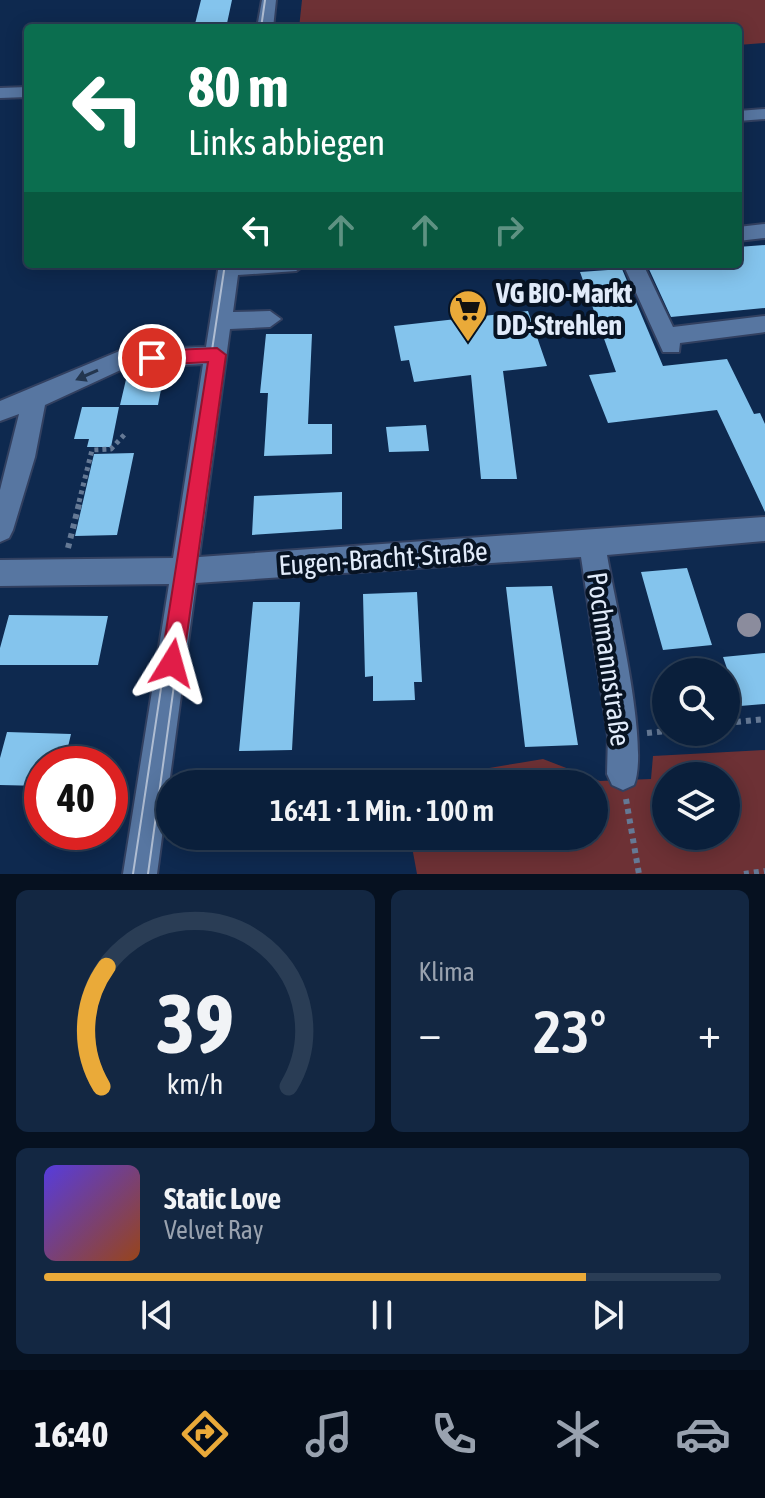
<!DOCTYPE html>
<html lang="de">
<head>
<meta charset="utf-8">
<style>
	body { margin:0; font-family:"Asap Condensed",sans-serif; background:#132742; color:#f1f3f6; height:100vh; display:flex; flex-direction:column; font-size:30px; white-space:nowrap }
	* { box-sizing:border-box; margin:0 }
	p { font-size:26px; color:#99a2af }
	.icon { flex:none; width:44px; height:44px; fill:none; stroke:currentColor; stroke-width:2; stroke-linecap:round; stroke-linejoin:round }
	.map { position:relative; height:874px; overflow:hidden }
	.sheet { display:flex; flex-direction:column; gap:16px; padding:16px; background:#061120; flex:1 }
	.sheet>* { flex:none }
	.hud { position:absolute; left:24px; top:24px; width:718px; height:244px; border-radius:8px; box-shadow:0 4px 20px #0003,0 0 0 2px #2a3d55; background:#0b6e4f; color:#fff; overflow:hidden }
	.buttons { position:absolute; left:652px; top:658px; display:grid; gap:16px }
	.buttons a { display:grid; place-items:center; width:88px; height:88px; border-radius:50%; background:#0a1f3b; box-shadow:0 4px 20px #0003,0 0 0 2px #2a3d55; font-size:40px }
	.speed { position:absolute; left:24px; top:746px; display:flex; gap:16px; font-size:40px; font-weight:700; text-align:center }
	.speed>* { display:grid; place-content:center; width:104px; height:104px; border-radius:50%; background:#0a1f3b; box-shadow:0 4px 20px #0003,0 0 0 2px #2a3d55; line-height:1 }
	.speed .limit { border:12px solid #d22; background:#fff; color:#111 }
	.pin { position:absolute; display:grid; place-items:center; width:68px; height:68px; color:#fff; margin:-34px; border:4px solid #fff; border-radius:50%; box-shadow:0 2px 8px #0007 }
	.me { position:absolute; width:88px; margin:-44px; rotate:8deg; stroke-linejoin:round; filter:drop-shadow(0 0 6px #0008) }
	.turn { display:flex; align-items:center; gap:28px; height:168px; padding:0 32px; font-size:36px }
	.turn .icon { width:104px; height:104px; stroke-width:2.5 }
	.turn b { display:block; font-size:56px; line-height:68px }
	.lanes { display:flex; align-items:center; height:76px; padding:0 32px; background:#0003; justify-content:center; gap:40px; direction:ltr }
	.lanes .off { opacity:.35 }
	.big { font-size:60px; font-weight:600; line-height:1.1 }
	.sheet .tile { flex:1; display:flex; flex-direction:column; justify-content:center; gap:12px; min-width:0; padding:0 28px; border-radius:12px; background:#132742 }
	.sheet .dial { align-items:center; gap:0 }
	.dial svg { height:208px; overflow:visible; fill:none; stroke:#2a3d55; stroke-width:7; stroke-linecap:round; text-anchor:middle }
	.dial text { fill:#f1f3f6; stroke:none }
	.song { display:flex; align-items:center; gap:24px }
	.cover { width:96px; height:96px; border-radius:12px; background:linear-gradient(135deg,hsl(250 70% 55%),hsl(20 70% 35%)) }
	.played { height:8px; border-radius:4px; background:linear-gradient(90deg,#eaaa39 80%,#2a3d55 80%) }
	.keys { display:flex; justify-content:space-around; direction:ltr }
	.heat { display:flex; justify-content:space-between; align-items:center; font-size:44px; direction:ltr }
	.sheet .tiles { flex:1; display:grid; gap:16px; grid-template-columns:1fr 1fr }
	.tile:last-child { grid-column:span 2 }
	.trip { position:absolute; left:156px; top:770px; width:452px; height:80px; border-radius:40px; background:#0a1f3b; box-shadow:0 4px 20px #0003,0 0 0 2px #2a3d55; font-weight:600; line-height:80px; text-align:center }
	.dock { display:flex; height:128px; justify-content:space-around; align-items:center; background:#040c18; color:#99a2af }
	.dock .icon { width:56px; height:56px }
	.dock .active { color:#eaaa39 }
	.dock b { font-size:36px; color:#f1f3f6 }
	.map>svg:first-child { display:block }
</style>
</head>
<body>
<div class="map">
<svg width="765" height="874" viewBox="0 0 765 874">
	<rect width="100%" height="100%" fill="#0e294f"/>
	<path fill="#6d3135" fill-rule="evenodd" d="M 302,0 L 765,0 L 765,43 L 738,45 L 738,28 L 299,28 Z
		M 765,750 L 765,874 L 417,874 L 410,836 L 594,836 L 594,784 L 400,783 L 543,759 L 600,781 L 651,779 L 653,756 ZM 666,776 L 726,776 L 726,836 L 666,836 Z"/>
	<path fill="#84c4ed" d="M 201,0 L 232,0 L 226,28 L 194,28 Z
		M 765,245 L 765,308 L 671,317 L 648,267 L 738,264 L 738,247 Z
		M 622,269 L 663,366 L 727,359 L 754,414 L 760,413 L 765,424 L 765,512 L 717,410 L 608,423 L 589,375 L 616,372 L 580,272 Z
		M 528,311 L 547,366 L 503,371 L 517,479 L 481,479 L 471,375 L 414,382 L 409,360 L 401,361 L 394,326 Z
		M 266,334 L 312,334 L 308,424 L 332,424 L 332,454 L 264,456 L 268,393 L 260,393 Z
		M 165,369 L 158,405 L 120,405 L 128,371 Z
		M 82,407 L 119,407 L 111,447 L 87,447 L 89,439 L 74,439 Z
		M 426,425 L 429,451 L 389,452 L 386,427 Z
		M 134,453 L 117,535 L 75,536 L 94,454 Z
		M 342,492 L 342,529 L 252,535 L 254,496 Z
		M 687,568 L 712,645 L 663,650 L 641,572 Z
		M 552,586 L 578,745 L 525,747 L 506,587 Z
		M 417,592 L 422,682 L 414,682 L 415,700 L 373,701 L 373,676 L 365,677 L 363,594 Z
		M 253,602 L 300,602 L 292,750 L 239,751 Z
		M 9,615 L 108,616 L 98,665 L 0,665 L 0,648 Z
		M 765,653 L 765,704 L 740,706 L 723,657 Z
		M 7,732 L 71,734 L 64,764 L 42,764 L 42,786 L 0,785 L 0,758 Z"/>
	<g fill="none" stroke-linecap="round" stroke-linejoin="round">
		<defs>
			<path id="minor" d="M 262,0 L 276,0 L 273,28 L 257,28 Z
				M 28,87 L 28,97 L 0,98 L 0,88 Z
				M 765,109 L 765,119 L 738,121 L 738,111 Z
				M 765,224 L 765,238 L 738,241 L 738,227 Z
				M 219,264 L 306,264 L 296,271 L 238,275 L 233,312 L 270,311 L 281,319 L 270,327 L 230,329 L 199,557 L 765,517 L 765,541 L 607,555 C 615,602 650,747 634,785 L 623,790 L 612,785 L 607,774 L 608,736 L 581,557 L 196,583 L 157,874 L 123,874 L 169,584 L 0,586 L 0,560 L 173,558 L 203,364 L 125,368 L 45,405 L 35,457 L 13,530 L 9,538 L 0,542 L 0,490 L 19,414 L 0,421 L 0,401 L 122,350 L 206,347 Z
				M 623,264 L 643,264 L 673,327 L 765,316 L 765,332 L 680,343 L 679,352 L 663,352 Z"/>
		</defs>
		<use href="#minor" stroke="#324060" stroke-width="4"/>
		<path stroke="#657995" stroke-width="5" stroke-dasharray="4 4" stroke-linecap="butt" d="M 79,502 L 92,450 L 111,449 L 125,434"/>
		<path stroke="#657995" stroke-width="6" stroke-dasharray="5 5" stroke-linecap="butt" d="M 68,548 L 80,500
			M 726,723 L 765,719
			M 647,733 L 666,731
			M 626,799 L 639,874
			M 744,874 L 765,871"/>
		<use href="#minor" fill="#5776a1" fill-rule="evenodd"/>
		<path stroke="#afbdd2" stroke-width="2" d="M 261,28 L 265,0
			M 133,874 L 225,264
			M 148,874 L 178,656"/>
	</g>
	<circle fill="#8b8c9d" cx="749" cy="625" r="12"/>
	<defs><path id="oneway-solid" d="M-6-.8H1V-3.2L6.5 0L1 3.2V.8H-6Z" transform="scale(2)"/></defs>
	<use fill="#23364f" href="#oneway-solid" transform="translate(87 375) rotate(156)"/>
	<path fill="#e11d48" stroke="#92132f" stroke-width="2" d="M 217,348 L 226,355 L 183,663 L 179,671 L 172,674 L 164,671 L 161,663 L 208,362 L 152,365 L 143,358 L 152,351 Z"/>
	<defs>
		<symbol id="supermarket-pin" viewBox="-11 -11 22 30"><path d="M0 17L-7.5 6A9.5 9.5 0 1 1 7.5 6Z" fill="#eaaa39" stroke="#071323"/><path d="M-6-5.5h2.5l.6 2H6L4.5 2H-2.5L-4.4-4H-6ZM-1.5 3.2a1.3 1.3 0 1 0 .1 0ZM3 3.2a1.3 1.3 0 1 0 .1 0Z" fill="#111"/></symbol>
	</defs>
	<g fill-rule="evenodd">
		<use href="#supermarket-pin" x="446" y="287" width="44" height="60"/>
	</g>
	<g text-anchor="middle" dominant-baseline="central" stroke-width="8" stroke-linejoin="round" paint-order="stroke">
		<g font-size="28" font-weight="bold" fill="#e1ebfa" stroke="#071323" text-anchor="start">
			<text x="496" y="293">VG BIO-Markt<tspan x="496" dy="32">DD-Strehlen</tspan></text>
		</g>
		<g font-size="28" fill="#e1ebfa" stroke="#071323">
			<text transform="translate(383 558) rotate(-4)">Eugen-Bracht-Straße</text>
			<text transform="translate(609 659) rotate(82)">Pochmannstraße</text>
		</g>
	</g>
</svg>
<div class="buttons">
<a><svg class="icon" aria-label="search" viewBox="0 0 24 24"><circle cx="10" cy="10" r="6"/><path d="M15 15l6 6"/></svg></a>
<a><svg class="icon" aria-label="layers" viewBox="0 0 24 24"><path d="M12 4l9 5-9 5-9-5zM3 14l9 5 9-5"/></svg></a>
</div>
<div class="speed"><div class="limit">40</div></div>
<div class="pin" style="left:152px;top:358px;background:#d93025"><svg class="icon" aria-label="arrive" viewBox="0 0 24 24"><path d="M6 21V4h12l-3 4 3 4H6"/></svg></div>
<svg class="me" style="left:172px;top:663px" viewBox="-20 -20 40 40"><path d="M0-17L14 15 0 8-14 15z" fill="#e11d48" stroke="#fff" stroke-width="4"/></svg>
<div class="trip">16:41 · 1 Min. · 100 m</div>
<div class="hud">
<div class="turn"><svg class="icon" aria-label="left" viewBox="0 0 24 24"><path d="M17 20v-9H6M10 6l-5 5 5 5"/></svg><div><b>80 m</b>Links abbiegen</div></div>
<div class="lanes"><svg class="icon" aria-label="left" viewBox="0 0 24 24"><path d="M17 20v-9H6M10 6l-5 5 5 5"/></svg><svg class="icon off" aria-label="ahead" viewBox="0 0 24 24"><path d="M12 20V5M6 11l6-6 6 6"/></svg><svg class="icon off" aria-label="ahead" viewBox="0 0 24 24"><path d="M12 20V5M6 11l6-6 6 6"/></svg><svg class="icon off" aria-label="right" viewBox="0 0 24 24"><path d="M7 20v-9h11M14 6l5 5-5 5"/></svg></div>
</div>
</div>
<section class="sheet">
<div class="tiles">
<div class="tile dial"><svg viewBox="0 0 100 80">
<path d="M14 69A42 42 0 1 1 86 69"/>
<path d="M14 69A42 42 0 0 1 16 23" stroke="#eaaa39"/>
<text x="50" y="56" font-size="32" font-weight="700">39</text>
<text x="50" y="72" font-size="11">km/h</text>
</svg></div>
<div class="tile"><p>Klima</p>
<div class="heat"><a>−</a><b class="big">23°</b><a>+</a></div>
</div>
<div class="tile">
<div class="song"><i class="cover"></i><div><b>Static Love</b><p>Velvet Ray</p></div></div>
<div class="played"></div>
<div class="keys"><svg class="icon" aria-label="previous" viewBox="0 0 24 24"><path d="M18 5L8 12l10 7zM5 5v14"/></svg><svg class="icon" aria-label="pause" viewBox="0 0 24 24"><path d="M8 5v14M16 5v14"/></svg><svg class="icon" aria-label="next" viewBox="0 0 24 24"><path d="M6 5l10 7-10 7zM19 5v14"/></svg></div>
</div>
</div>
</section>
<nav class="dock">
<b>16:40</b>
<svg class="icon active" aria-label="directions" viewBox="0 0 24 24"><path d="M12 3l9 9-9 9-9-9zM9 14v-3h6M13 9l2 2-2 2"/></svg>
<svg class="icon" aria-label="music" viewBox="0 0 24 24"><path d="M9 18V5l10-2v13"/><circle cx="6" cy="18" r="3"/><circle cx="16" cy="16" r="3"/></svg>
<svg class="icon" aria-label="phone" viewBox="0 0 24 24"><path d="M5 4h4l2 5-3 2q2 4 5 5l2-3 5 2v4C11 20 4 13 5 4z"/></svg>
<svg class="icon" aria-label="climate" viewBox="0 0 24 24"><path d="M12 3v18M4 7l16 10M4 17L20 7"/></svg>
<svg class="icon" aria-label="car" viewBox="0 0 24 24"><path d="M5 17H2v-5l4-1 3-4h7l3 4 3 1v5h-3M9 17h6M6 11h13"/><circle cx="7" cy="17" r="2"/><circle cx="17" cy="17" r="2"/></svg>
</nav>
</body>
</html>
